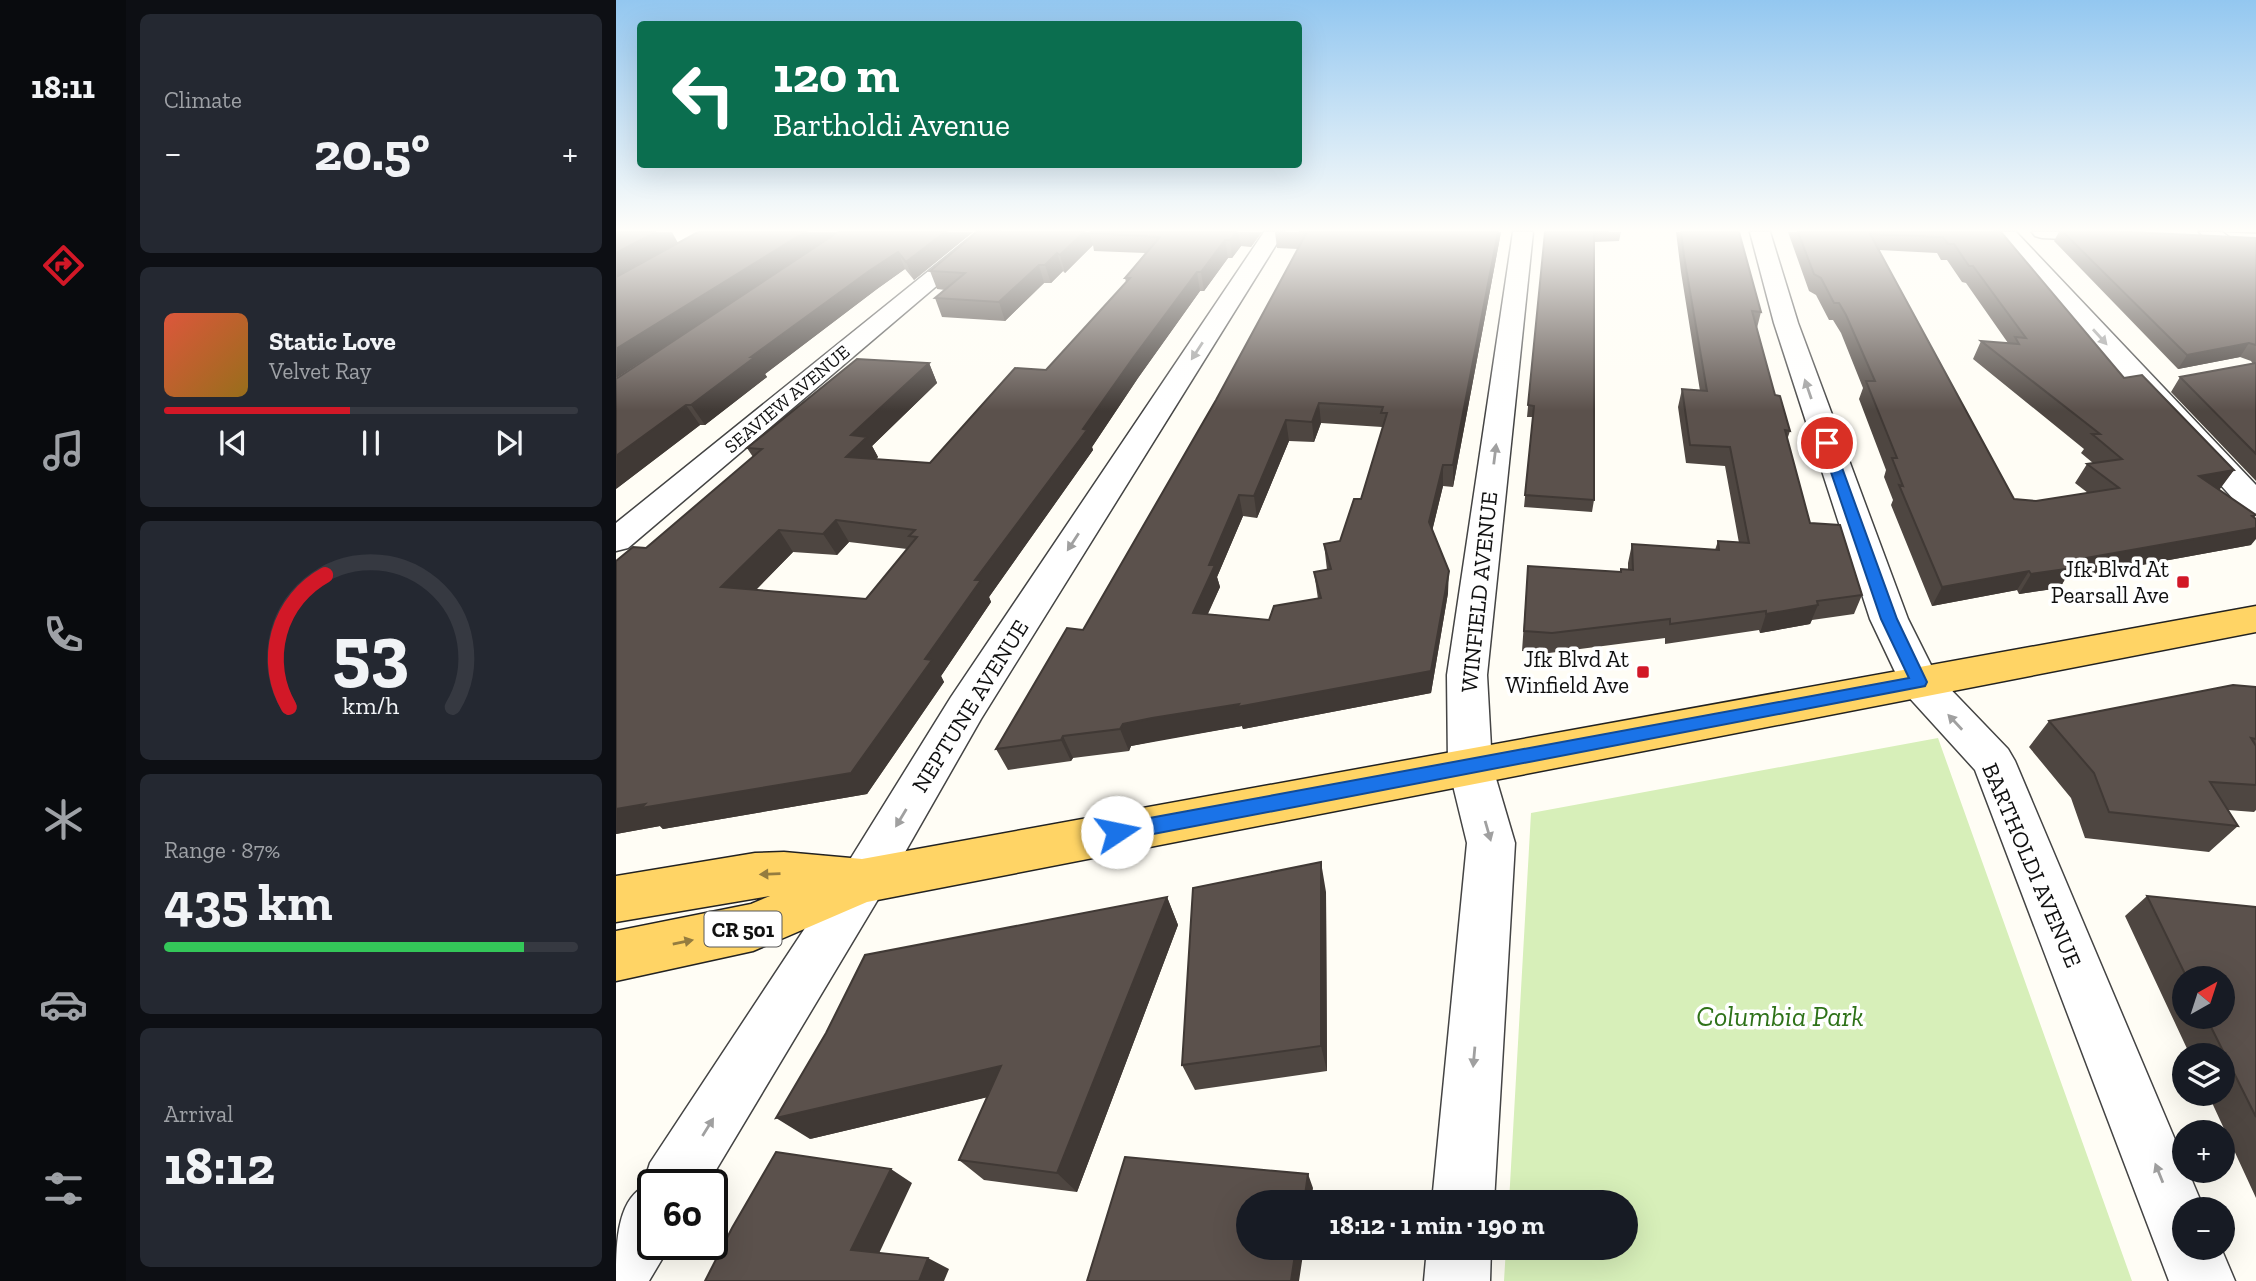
<!DOCTYPE html>
<html lang="en">
<head>
<meta charset="utf-8">
<style>
	body { margin:0; font-family:"Zilla Slab",serif; background:#242831; color:#f1f3f6; height:100vh; display:flex; flex-direction:column; font-size:26px; white-space:nowrap }
	* { box-sizing:border-box; margin:0 }
	p { font-size:23px; color:#9ea1a6 }
	.icon { flex:none; width:38px; height:38px; fill:none; stroke:currentColor; stroke-width:2; stroke-linecap:round; stroke-linejoin:round }
	.map { position:relative; flex:1; overflow:hidden }
	.details { display:flex; flex-direction:column; gap:14px; padding:14px; background:#0d0f14; width:490px }
	.details>* { flex:none }
	.top-card { position:absolute; left:21px; top:21px; width:665px; height:147px; border-radius:7px; box-shadow:0 7px 28px #0002; background:#0b6e4f; color:#fff; overflow:hidden }
	.needle { width:46px; rotate:39deg }
	.tools { position:absolute; left:1556px; top:966px; display:grid; gap:14px }
	.tools a { display:grid; place-items:center; width:63px; height:63px; border-radius:50%; background:#171b24; box-shadow:0 7px 28px #0002; font-size:35px }
	.speed { position:absolute; left:21px; top:1169px; display:flex; gap:14px; font-size:35px; font-weight:700; text-align:center }
	.speed>* { display:grid; place-content:center; width:91px; height:91px; border-radius:50%; background:#171b24; box-shadow:0 7px 28px #0002; line-height:1 }
	.speed .limit { border:4px solid #111; border-radius:10px; background:#fff; color:#111 }
	.pin { position:absolute; display:grid; place-items:center; width:60px; height:60px; color:#fff; margin:-30px; border:4px solid #fff; border-radius:50%; box-shadow:0 2px 7px #0007 }
	.me { position:absolute; width:77px; margin:-38px; rotate:79deg; stroke-linejoin:round; filter:drop-shadow(0 0 5px #0008) }
	.turn { display:flex; align-items:center; gap:24px; height:147px; padding:0 21px; font-size:32px }
	.turn .icon { width:91px; height:91px; stroke-width:2.5 }
	.turn b { display:block; font-size:49px; line-height:60px }
	.big { font-size:52px; font-weight:700; line-height:1.1 }
	.details .widget { flex:1; display:flex; flex-direction:column; justify-content:center; gap:10px; min-width:0; padding:0 24px; border-radius:10px; background:#242831 }
	.details .dial { align-items:center; gap:0 }
	.dial svg { height:182px; overflow:visible; fill:none; stroke:#363941; stroke-width:7; stroke-linecap:round; text-anchor:middle }
	.dial text { fill:#f1f3f6; stroke:none }
	.song { display:flex; align-items:center; gap:21px }
	.cover { width:84px; height:84px; border-radius:10px; background:linear-gradient(135deg,hsl(10 70% 55%),hsl(40 70% 35%)) }
	.played { height:7px; border-radius:4px; background:linear-gradient(90deg,#d21827 45%,#363941 45%) }
	.keys { display:flex; justify-content:space-around; direction:ltr }
	.heat { display:flex; justify-content:space-between; align-items:center; font-size:38px; direction:ltr }
	.charge { height:10px; border-radius:5px; background:linear-gradient(90deg,#34c759 87%,#363941 0) }
	.trip { position:absolute; left:620px; top:1190px; width:402px; height:70px; border-radius:35px; background:#171b24; box-shadow:0 7px 28px #0002; font-weight:700; line-height:70px; text-align:center }
	main { display:flex; flex:1; min-height:0 }
	.dock { display:flex; flex-direction:column; width:126px; justify-content:space-around; align-items:center; background:#090b0e; color:#9ea1a6 }
	.dock .icon { width:49px; height:49px }
	.dock .active { color:#d21827 }
	.dock b { font-size:32px; color:#f1f3f6 }
	.map>svg:first-child { display:block }
</style>
</head>
<body>
<main>
<nav class="dock">
<b>18:11</b>
<svg class="icon active" aria-label="directions" viewBox="0 0 24 24"><path d="M12 3l9 9-9 9-9-9zM9 14v-3h6M13 9l2 2-2 2"/></svg>
<svg class="icon" aria-label="music" viewBox="0 0 24 24"><path d="M9 18V5l10-2v13"/><circle cx="6" cy="18" r="3"/><circle cx="16" cy="16" r="3"/></svg>
<svg class="icon" aria-label="phone" viewBox="0 0 24 24"><path d="M5 4h4l2 5-3 2q2 4 5 5l2-3 5 2v4C11 20 4 13 5 4z"/></svg>
<svg class="icon" aria-label="climate" viewBox="0 0 24 24"><path d="M12 3v18M4 7l16 10M4 17L20 7"/></svg>
<svg class="icon" aria-label="car" viewBox="0 0 24 24"><path d="M5 17H2v-5l4-1 3-4h7l3 4 3 1v5h-3M9 17h6M6 11h13"/><circle cx="7" cy="17" r="2"/><circle cx="17" cy="17" r="2"/></svg>
<svg class="icon" aria-label="filters" viewBox="0 0 24 24"><path d="M4 7h16M4 17h16"/><circle cx="9" cy="7" r="2"/><circle cx="15" cy="17" r="2"/></svg>
</nav>
<section class="details">
<div class="widget"><p>Climate</p>
<div class="heat"><a>−</a><b class="big">20.5°</b><a>+</a></div>
</div>
<div class="widget">
<div class="song"><i class="cover"></i><div><b>Static Love</b><p>Velvet Ray</p></div></div>
<div class="played"></div>
<div class="keys"><svg class="icon" aria-label="previous" viewBox="0 0 24 24"><path d="M18 5L8 12l10 7zM5 5v14"/></svg><svg class="icon" aria-label="pause" viewBox="0 0 24 24"><path d="M8 5v14M16 5v14"/></svg><svg class="icon" aria-label="next" viewBox="0 0 24 24"><path d="M6 5l10 7-10 7zM19 5v14"/></svg></div>
</div>
<div class="widget dial"><svg viewBox="0 0 100 80">
<path d="M14 69A42 42 0 1 1 86 69"/>
<path d="M14 69A42 42 0 0 1 30 11" stroke="#d21827"/>
<text x="50" y="56" font-size="32" font-weight="700">53</text>
<text x="50" y="72" font-size="11">km/h</text>
</svg></div>
<div class="widget"><p>Range · 87%</p><b class="big">435 km</b><div class="charge"></div></div>
<div class="widget"><p>Arrival</p><b class="big">18:12</b></div>
</section>
<div class="map">
<svg width="1640" height="1281" viewBox="0 0 1640 1281">
	<rect width="100%" height="100%" fill="#fffdf5"/>
	<path fill="#d7efb9" d="M 1322,738 L 1516,1281 L 888,1281 L 890,1248 L 1010,1248 L 1010,1202 L 893,1202 L 915,813 Z"/>
	<g fill="none" stroke-linecap="round" stroke-linejoin="round">
		<defs>
			<path id="minor" d="M 361,232 L 384,232 L 12,548 L 0,551 L 0,523 Z
				M 648,232 L 668,232 L 365,719 L 264,896 L 91,1185 L 37,1185 L 37,1244 L 55,1244 L 33,1281 L 0,1281 C 0,1249 0,1203 26,1188 L 34,1163 L 230,866 L 335,697 Z
				M 897,232 L 917,232 L 871,675 L 876,765 L 899,843 L 878,1202 L 816,1202 L 851,843 L 832,765 L 831,675 Z
				M 1134,232 L 1154,232 L 1182,323 L 1292,619 L 1319,673 L 1392,749 L 1399,761 L 1568,1161 L 1568,1171 L 1572,1171 L 1588,1209 L 1568,1209 L 1568,1248 L 1605,1248 L 1619,1281 L 1553,1281 L 1359,770 L 1289,693 L 1254,619 L 1158,323 Z
				M 1378,232 L 1400,232 L 1640,485 L 1640,514 L 1628,511 Z
				M 1416,232 L 1501,232 L 1504,235 L 1500,239 L 1493,241 L 1426,238 L 1419,236 Z
				M 1583,232 L 1606,232 L 1640,257 L 1640,275 L 1632,273 Z
				M 811,1248 L 875,1248 L 874,1281 L 808,1281 Z"/>
			<path id="major" d="M 1640,606 L 1640,632 L 251,902 L 137,951 L 0,981 L 0,931 L 135,904 L 154,896 L 0,922 L 0,876 L 139,853 L 168,852 L 246,859 Z"/>
		</defs>
		<use href="#minor" stroke="#444" stroke-width="3"/>
		<use href="#major" stroke="#222" stroke-width="3"/>
		<use href="#minor" fill="#fff" fill-rule="evenodd"/>
		<use href="#major" fill="#ffd465" fill-rule="evenodd"/>
	</g>
	<path fill="#4e4641" fill-rule="evenodd" d="M 82,232 L 357,232 L 298,280 L 289,269 L 261,289 L 149,374 L 151,377 L 89,425 L 84,425 L 0,489 L 115,303 L 0,378 L 0,277 Z
		M 361,232 L 646,232 L 635,247 L 625,246 L 616,258 L 612,258 L 588,291 L 584,291 L 522,378 L 476,447 L 477,450 L 373,597 L 375,602 L 325,676 L 328,682 L 251,794 L 47,829 L 44,826 L 0,834 L 0,561 L 30,548 L 137,457 L 131,448 L 313,363 L 321,383 L 256,446 L 262,457 L 260,459 L 314,463 L 430,370 L 510,282 L 509,278 L 529,253 L 478,251 L 477,245 L 449,273 L 447,271 L 435,283 L 428,283 L 389,321 L 326,317 L 319,298 L 329,290 L 321,289 L 314,271 ZM 233,542 L 291,549 L 250,599 L 140,590 L 177,552 L 221,555 Z
		M 659,232 L 885,232 L 837,487 L 827,486 L 816,531 L 832,593 L 815,693 L 627,729 L 626,726 L 544,740 L 515,746 L 513,751 L 457,758 L 455,761 L 392,770 L 380,749 L 467,630 L 600,400 L 682,249 L 661,248 ZM 705,423 L 766,427 L 766,430 L 745,499 L 724,541 L 708,544 L 711,570 L 698,572 L 702,599 L 653,620 L 592,614 L 604,587 L 601,577 L 627,516 L 641,518 L 673,441 L 698,442 Z
		M 929,232 L 1005,232 L 1003,241 L 978,242 L 978,500 L 976,512 L 908,507 L 917,417 L 911,417 Z
		M 1060,232 L 1123,232 L 1145,312 L 1141,328 L 1159,395 L 1174,431 L 1171,440 L 1194,523 L 1246,595 L 1238,614 L 1196,620 L 1194,624 L 1144,633 L 1143,630 L 1049,644 L 1049,638 L 933,653 L 906,651 L 912,566 L 1004,572 L 1005,569 L 1012,570 L 1012,563 L 1016,544 L 1099,550 L 1102,541 L 1123,543 L 1109,466 L 1070,463 L 1062,407 L 1066,389 L 1084,391 L 1065,272 Z
		M 1172,232 L 1385,232 L 1508,378 L 1618,470 L 1603,489 L 1638,517 L 1635,545 L 1449,579 L 1444,588 L 1403,594 L 1401,590 L 1316,606 L 1275,505 L 1277,500 L 1268,477 L 1270,470 L 1243,399 L 1247,388 L 1225,333 L 1217,320 L 1213,320 L 1200,295 L 1193,291 ZM 1263,250 L 1321,253 L 1325,260 L 1331,260 L 1346,282 L 1350,283 L 1392,343 L 1365,341 L 1357,359 L 1468,449 L 1465,453 L 1477,463 L 1471,464 L 1459,483 L 1472,493 L 1420,501 L 1398,499 Z
		M 1443,232 L 1515,232 L 1640,238 L 1640,481 L 1555,392 L 1564,377 L 1637,364 L 1635,361 L 1624,357 L 1562,369 L 1438,241 Z
		M 1602,232 L 1640,232 L 1640,234 Z
		M 1640,687 L 1640,810 L 1638,812 L 1612,810 L 1622,826 L 1593,852 L 1469,838 L 1455,798 L 1413,747 L 1433,721 Z
		M 710,892 L 711,1071 L 579,1090 L 566,1065 Z
		M 1531,896 L 1640,907 L 1640,1198 L 1592,1094 L 1606,1094 L 1606,1055 L 1574,1055 L 1509,916 ZM 1568,978 L 1606,978 L 1606,1017 L 1568,1017 Z
		M 551,897 L 562,925 L 461,1192 L 368,1180 L 343,1160 L 371,1097 L 194,1139 Z"/>
	<path fill="#403935" d="M 40,232 L 56,232 L 62,243 L 0,277 L 0,253 Z
		M 189,232 L 224,232 L 0,378 L 0,349 Z
		M 329,232 L 357,232 L 298,280 L 290,262 Z
		M 468,232 L 489,232 L 473,233 L 477,245 L 449,273 L 444,255 Z
		M 620,232 L 622,232 L 625,246 L 616,258 L 614,240 Z
		M 633,232 L 646,232 L 635,247 Z
		M 882,232 L 885,232 L 837,487 L 837,465 Z
		M 609,240 L 612,258 L 588,291 L 585,272 Z
		M 282,252 L 289,269 L 261,289 L 149,374 L 151,377 L 89,425 L 75,405 L 135,357 L 253,271 Z
		M 441,253 L 447,271 L 435,283 L 429,265 Z
		M 423,265 L 428,283 L 389,321 L 383,302 Z
		M 581,272 L 584,291 L 522,378 L 476,447 L 477,450 L 373,597 L 375,602 L 325,676 L 328,682 L 251,794 L 47,829 L 44,826 L 0,834 L 0,809 L 309,659 L 359,580 L 467,429 L 517,358 Z
		M 1633,343 L 1624,357 L 1562,369 L 1571,355 Z
		M 313,363 L 321,383 L 256,446 L 262,457 L 242,478 L 230,457 L 235,435 Z
		M 703,403 L 705,423 L 698,442 L 696,422 Z
		M 70,405 L 84,425 L 0,489 L 0,456 Z
		M 670,420 L 673,441 L 641,518 L 638,496 Z
		M 827,465 L 827,486 L 813,544 L 813,522 Z
		M 1618,470 L 1604,489 L 1570,495 L 1583,476 Z
		M 623,495 L 627,516 L 601,577 L 604,587 L 582,634 L 577,613 L 593,565 Z
		M 1640,515 L 1628,530 L 1640,528 L 1640,539 L 1635,545 L 1449,579 L 1444,588 L 1403,594 L 1415,574 L 1453,561 Z
		M 220,520 L 233,542 L 221,555 L 207,534 Z
		M 163,530 L 177,552 L 121,609 L 105,587 Z
		M 833,571 L 832,593 L 815,693 L 627,729 L 626,726 L 515,746 L 513,751 L 504,729 L 507,724 Z
		M 1413,571 L 1401,590 L 1316,606 L 1326,587 Z
		M 1202,605 L 1194,624 L 1144,633 L 1150,614 Z
		M 447,736 L 457,758 L 455,761 L 445,740 Z
		M 705,862 L 710,892 L 711,1071 L 705,1046 Z
		M 551,897 L 562,925 L 461,1192 L 441,1173 Z
		M 385,1066 L 406,1089 L 194,1139 L 160,1118 Z
		M 275,1169 L 296,1183 L 259,1262 L 235,1250 Z
		M 692,1174 L 697,1188 L 695,1202 L 688,1202 Z
		M 680,1248 L 688,1248 L 683,1281 L 675,1281 Z
		M 312,1258 L 333,1269 L 328,1281 L 303,1281 Z"/>
	<path fill="#5b514c" stroke="#403935" stroke-width="2" fill-rule="evenodd" d="M 0,232 L 40,232 L 0,253 Z
		M 82,232 L 189,232 L 0,349 L 0,277 Z
		M 222,232 L 329,232 L 290,262 L 282,252 L 253,271 L 135,357 L 139,357 L 75,405 L 70,405 L 0,456 L 0,379 Z
		M 361,232 L 468,232 L 444,255 L 441,253 L 429,265 L 423,265 L 383,302 L 319,298 L 349,273 L 314,271 Z
		M 475,232 L 620,232 L 614,240 L 609,240 L 585,272 L 581,272 L 517,358 L 467,429 L 471,430 L 359,580 L 365,580 L 309,659 L 316,660 L 235,773 L 25,808 L 29,804 L 0,809 L 0,561 L 17,547 L 30,548 L 146,449 L 131,448 L 241,359 L 313,363 L 235,435 L 251,437 L 230,457 L 314,463 L 399,368 L 430,370 L 514,278 L 509,278 L 544,237 L 473,233 ZM 220,520 L 299,530 L 293,536 L 301,537 L 250,599 L 105,587 L 163,530 L 207,534 Z
		M 683,232 L 882,232 L 837,465 L 827,465 L 813,522 L 833,571 L 815,671 L 621,707 L 623,704 L 536,718 L 507,724 L 504,729 L 447,736 L 445,740 L 380,749 L 451,628 L 467,630 L 600,400 L 691,232 ZM 703,403 L 767,407 L 765,413 L 771,413 L 745,499 L 738,499 L 724,541 L 708,544 L 715,569 L 698,572 L 705,598 L 658,606 L 653,620 L 577,613 L 599,565 L 593,565 L 623,495 L 638,496 L 670,420 L 696,422 Z
		M 929,232 L 993,232 L 978,233 L 978,500 L 909,495 L 918,406 L 912,405 Z
		M 1065,232 L 1123,232 L 1145,312 L 1136,311 L 1159,395 L 1164,396 L 1174,431 L 1169,430 L 1194,523 L 1224,525 L 1246,595 L 1201,601 L 1202,605 L 1150,614 L 1150,611 L 1054,624 L 1054,619 L 936,633 L 908,631 L 912,566 L 1005,572 L 1005,569 L 1017,570 L 1016,544 L 1103,550 L 1102,541 L 1133,543 L 1114,447 L 1074,445 L 1066,389 L 1091,391 L 1068,256 Z
		M 1182,232 L 1385,232 L 1508,378 L 1526,375 L 1618,470 L 1583,476 L 1640,515 L 1636,516 L 1640,519 L 1640,528 L 1453,561 L 1457,568 L 1415,574 L 1413,571 L 1326,587 L 1283,485 L 1287,486 L 1276,458 L 1281,458 L 1250,381 L 1259,381 L 1230,315 L 1223,303 L 1218,303 L 1205,278 L 1198,274 ZM 1254,234 L 1327,237 L 1332,244 L 1338,244 L 1353,266 L 1357,266 L 1410,338 L 1399,337 L 1403,344 L 1365,341 L 1484,434 L 1476,434 L 1506,459 L 1471,464 L 1503,488 L 1420,501 L 1398,499 Z
		M 1447,232 L 1515,232 L 1640,238 L 1640,345 L 1633,343 L 1571,355 Z
		M 1640,363 L 1640,454 L 1564,377 Z
		M 1617,685 L 1640,687 L 1640,739 L 1635,738 L 1640,746 L 1640,785 L 1594,782 L 1622,826 L 1493,812 L 1478,773 L 1433,721 Z
		M 705,862 L 705,1046 L 566,1065 L 577,888 Z
		M 1531,896 L 1640,907 L 1640,1117 L 1590,1017 L 1606,1017 L 1606,978 L 1571,978 Z
		M 551,897 L 441,1173 L 343,1160 L 385,1066 L 160,1118 L 210,1033 L 249,955 Z
		M 160,1152 L 275,1169 L 235,1250 L 312,1258 L 303,1281 L 89,1281 L 116,1228 Z
		M 509,1157 L 692,1174 L 688,1202 L 632,1202 L 632,1248 L 680,1248 L 675,1281 L 471,1281 Z"/>
	<defs><path id="oneway-solid" d="M-6-.8H1V-3.2L6.5 0L1 3.2V.8H-6Z" transform="scale(1.75)"/></defs>
	<g fill="#a0a0a0">
		<use href="#oneway-solid" transform="translate(1484 337) rotate(48)"/>
		<use href="#oneway-solid" transform="translate(581 351) rotate(123)"/>
		<use href="#oneway-solid" transform="translate(1192 389) rotate(-109)"/>
		<use href="#oneway-solid" transform="translate(879 454) rotate(-83)"/>
		<use href="#oneway-solid" transform="translate(457 542) rotate(123)"/>
		<use href="#oneway-solid" transform="translate(1339 722) rotate(-133)"/>
		<use href="#oneway-solid" transform="translate(285 818) rotate(121)"/>
		<use href="#oneway-solid" transform="translate(872 831) rotate(74)"/>
		<use href="#oneway-solid" transform="translate(858 1057) rotate(95)"/>
		<use href="#oneway-solid" transform="translate(92 1127) rotate(-58)"/>
		<use href="#oneway-solid" transform="translate(1543 1173) rotate(-112)"/>
	</g>
	<g fill="#947c3f">
		<use href="#oneway-solid" transform="translate(154 874) rotate(178)"/>
		<use href="#oneway-solid" transform="translate(67 942) rotate(-12)"/>
	</g>
	<linearGradient id="sky" x2="0" y2="1"><stop stop-color="#93c7f0"/><stop offset="0.56" stop-color="#fffefa"/><stop offset="1" stop-color="#fffefa" stop-opacity="0"/></linearGradient>
	<rect width="1640" height="411" fill="url(#sky)"/>
	<path fill="#1a73e8" stroke="#114b97" stroke-width="2" d="M 1211,439 L 1217,443 L 1281,619 L 1311,682 L 1309,686 L 501,841 L 495,838 L 492,832 L 495,827 L 501,824 L 1293,678 L 1265,619 L 1205,443 Z"/>
	<g fill="#d21827" stroke="#fff" stroke-width="2.5">
		<rect x="1560" y="575" width="14" height="14" rx="3.5"/>
		<rect x="1020" y="665" width="14" height="14" rx="3.5"/>
	</g>
	<g text-anchor="middle" dominant-baseline="central" stroke-width="7" stroke-linejoin="round" paint-order="stroke">
		<g font-size="19" fill="#111" stroke="#fff">
			<text transform="translate(171 399) rotate(-40)">SEAVIEW AVENUE</text>
		</g>
		<rect fill="#fff" stroke="#585858" stroke-width="2" x="88.5" y="911.5" width="77" height="35" rx="5"/>
		<g font-size="21" font-weight="bold" fill="#111">
			<text x="127" y="929">CR 501</text>
		</g>
		<g font-size="23" fill="#111" stroke="#fff" text-anchor="end">
			<text x="1553" y="569">Jfk Blvd At<tspan x="1553" dy="26">Pearsall Ave</tspan></text>
			<text x="1013" y="659">Jfk Blvd At<tspan x="1013" dy="26">Winfield Ave</tspan></text>
		</g>
		<g font-size="23" fill="#111" stroke="#fff">
			<text transform="translate(863 592) rotate(-84)">WINFIELD AVENUE</text>
			<text transform="translate(354 706) rotate(-58)">NEPTUNE AVENUE</text>
			<text transform="translate(1416 865) rotate(67)">BARTHOLDI AVENUE</text>
		</g>
		<g font-size="28" font-style="italic" fill="#2e7218" stroke="#fff">
			<text x="1164" y="1016">Columbia Park</text>
		</g>
	</g>
</svg>
<div class="tools">
<a><svg class="needle" viewBox="-14 -14 28 28"><path d="M0-13l5 13h-10z" fill="#e53935"/><path d="M0 13l5-13h-10z" fill="#9ea1a6"/></svg></a>
<a><svg class="icon" aria-label="layers" viewBox="0 0 24 24"><path d="M12 4l9 5-9 5-9-5zM3 14l9 5 9-5"/></svg></a>
<a>+</a>
<a>−</a>
</div>
<div class="speed"><div class="limit">60</div></div>
<div class="pin" style="left:1211px;top:443px;background:#d93025"><svg class="icon" aria-label="arrive" viewBox="0 0 24 24"><path d="M6 21V4h12l-3 4 3 4H6"/></svg></div>
<svg class="me" style="left:501px;top:832px" viewBox="-20 -20 40 40"><circle r="19" fill="#fff"/><path d="M0-13L10 11 0 6-10 11z" fill="#1a73e8"/></svg>
<div class="trip">18:12 · 1 min · 190 m</div>
<div class="top-card">
<div class="turn"><svg class="icon" aria-label="left" viewBox="0 0 24 24"><path d="M17 20v-9H6M10 6l-5 5 5 5"/></svg><div><b>120 m</b>Bartholdi Avenue</div></div>
</div>
</div>
</main>
</body>
</html>
